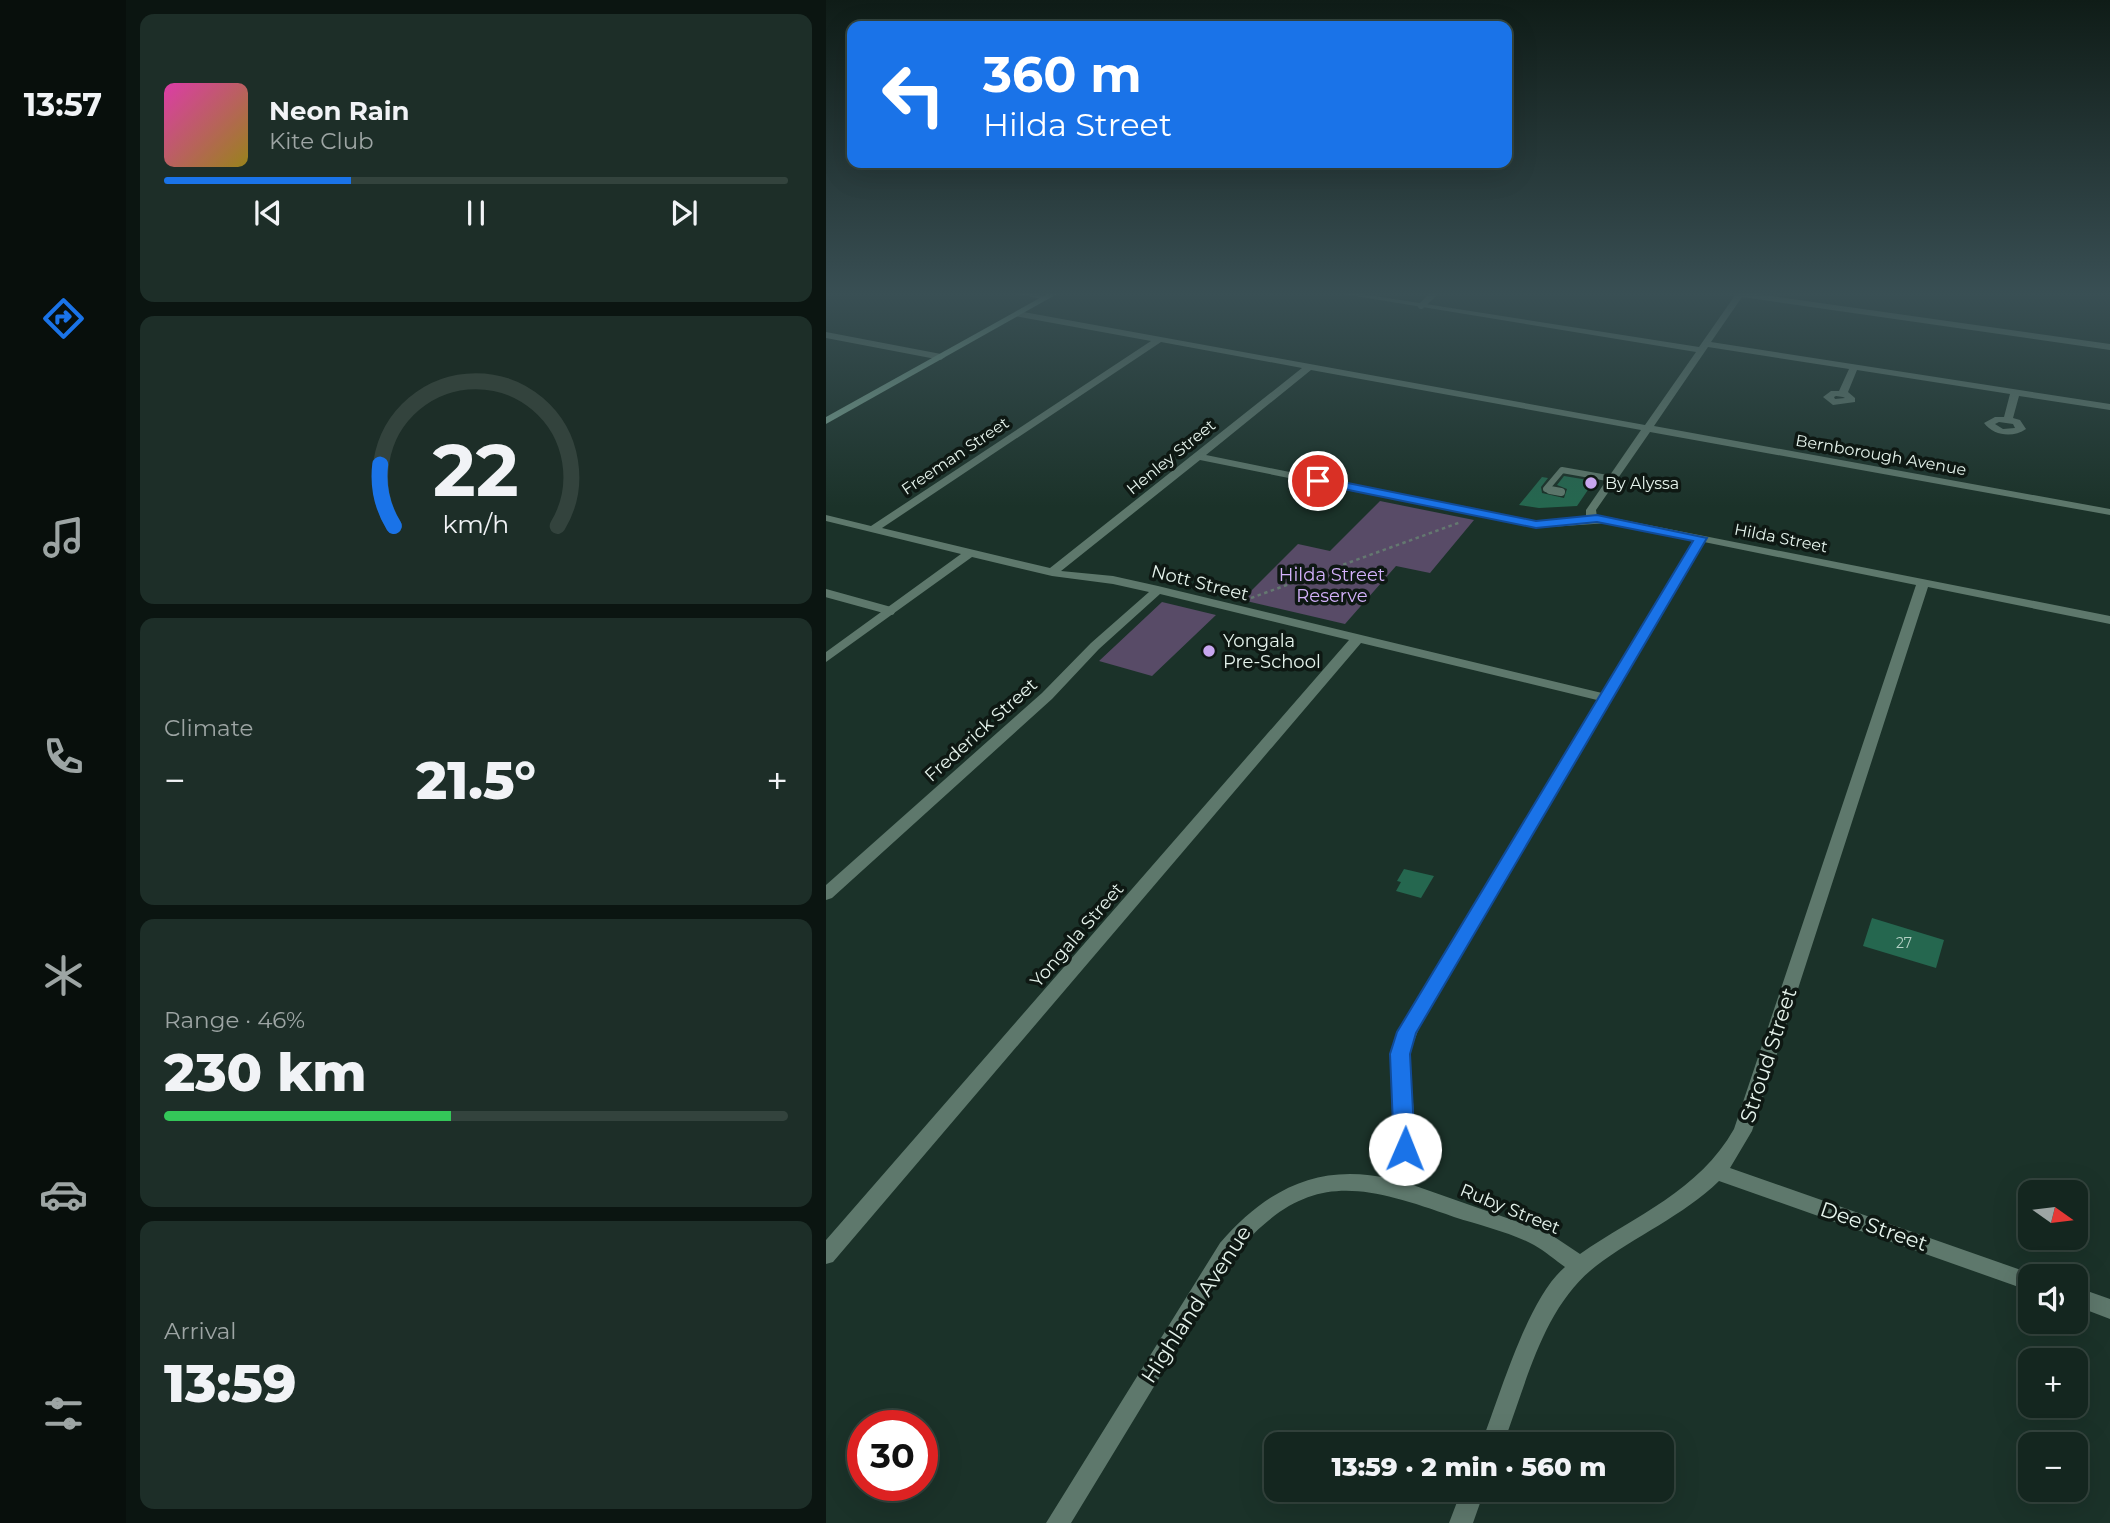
<!DOCTYPE html>
<html lang="en">
<head>
<meta charset="utf-8">
<style>
	body { margin:0; font-family:Montserrat,sans-serif; background:#1d2e28; color:#f1f3f6; height:100vh; display:flex; flex-direction:column; font-size:26px; white-space:nowrap }
	* { box-sizing:border-box; margin:0 }
	p { font-size:23px; color:#9da5a4 }
	.icon { flex:none; width:38px; height:38px; fill:none; stroke:currentColor; stroke-width:2; stroke-linecap:round; stroke-linejoin:round }
	.map { position:relative; flex:1; overflow:hidden }
	.sheet { display:flex; flex-direction:column; gap:14px; padding:14px; background:#0b1511; width:700px }
	.sheet>* { flex:none }
	.banner { position:absolute; left:21px; top:21px; width:665px; height:147px; border-radius:14px; box-shadow:0 7px 28px #0002,0 0 0 2px #33433d; background:#1a73e8; color:#fff; overflow:hidden }
	.needle { width:46px; rotate:104deg }
	.fabs { position:absolute; left:1192px; top:1180px; display:grid; gap:14px }
	.fabs a { display:grid; place-items:center; width:70px; height:70px; border-radius:14px; background:#14261f; box-shadow:0 7px 28px #0002,0 0 0 2px #33433d; font-size:35px }
	.speed { position:absolute; left:21px; top:1410px; display:flex; gap:14px; font-size:35px; font-weight:700; text-align:center }
	.speed>* { display:grid; place-content:center; width:91px; height:91px; border-radius:50%; background:#14261f; box-shadow:0 7px 28px #0002,0 0 0 2px #33433d; line-height:1 }
	.speed .limit { border:10px solid #d22; background:#fff; color:#111 }
	.pin { position:absolute; display:grid; place-items:center; width:60px; height:60px; color:#fff; margin:-30px; border:4px solid #fff; border-radius:50%; box-shadow:0 2px 7px #0007 }
	.me { position:absolute; width:77px; margin:-38px; rotate:1deg; stroke-linejoin:round; filter:drop-shadow(0 0 5px #0008) }
	.turn { display:flex; align-items:center; gap:24px; height:147px; padding:0 21px; font-size:32px }
	.turn .icon { width:91px; height:91px; stroke-width:2.5 }
	.turn b { display:block; font-size:49px; line-height:60px }
	.big { font-size:52px; font-weight:800; line-height:1.1 }
	.sheet .tile { flex:1; display:flex; flex-direction:column; justify-content:center; gap:10px; min-width:0; padding:0 24px; border-radius:14px; background:#1d2e28 }
	.sheet .dial { align-items:center; gap:0 }
	.dial svg { height:182px; overflow:visible; fill:none; stroke:#33433d; stroke-width:7; stroke-linecap:round; text-anchor:middle }
	.dial text { fill:#f1f3f6; stroke:none }
	.song { display:flex; align-items:center; gap:21px }
	.cover { width:84px; height:84px; border-radius:10px; background:linear-gradient(135deg,hsl(320 70% 55%),hsl(50 70% 35%)) }
	.played { height:7px; border-radius:4px; background:linear-gradient(90deg,#1a73e8 30%,#33433d 30%) }
	.keys { display:flex; justify-content:space-around; direction:ltr }
	.heat { display:flex; justify-content:space-between; align-items:center; font-size:38px; direction:ltr }
	.charge { height:10px; border-radius:5px; background:linear-gradient(90deg,#34c759 46%,#33433d 0) }
	.trip { position:absolute; left:438px; top:1432px; width:410px; height:70px; border-radius:14px; background:#14261f; box-shadow:0 7px 28px #0002,0 0 0 2px #33433d; font-weight:800; line-height:70px; text-align:center }
	main { display:flex; flex:1; min-height:0 }
	.tab-bar { display:flex; flex-direction:column; width:126px; justify-content:space-around; align-items:center; background:#080f0c; color:#9da5a4 }
	.tab-bar .icon { width:49px; height:49px }
	.tab-bar .on { color:#1a73e8 }
	.tab-bar b { font-size:32px; color:#f1f3f6 }
	.map>svg:first-child { display:block }
</style>
</head>
<body>
<main>
<nav class="tab-bar">
<b>13:57</b>
<svg class="icon on" aria-label="directions" viewBox="0 0 24 24"><path d="M12 3l9 9-9 9-9-9zM9 14v-3h6M13 9l2 2-2 2"/></svg>
<svg class="icon" aria-label="music" viewBox="0 0 24 24"><path d="M9 18V5l10-2v13"/><circle cx="6" cy="18" r="3"/><circle cx="16" cy="16" r="3"/></svg>
<svg class="icon" aria-label="phone" viewBox="0 0 24 24"><path d="M5 4h4l2 5-3 2q2 4 5 5l2-3 5 2v4C11 20 4 13 5 4z"/></svg>
<svg class="icon" aria-label="climate" viewBox="0 0 24 24"><path d="M12 3v18M4 7l16 10M4 17L20 7"/></svg>
<svg class="icon" aria-label="car" viewBox="0 0 24 24"><path d="M5 17H2v-5l4-1 3-4h7l3 4 3 1v5h-3M9 17h6M6 11h13"/><circle cx="7" cy="17" r="2"/><circle cx="17" cy="17" r="2"/></svg>
<svg class="icon" aria-label="filters" viewBox="0 0 24 24"><path d="M4 7h16M4 17h16"/><circle cx="9" cy="7" r="2"/><circle cx="15" cy="17" r="2"/></svg>
</nav>
<section class="sheet">
<div class="tile">
<div class="song"><i class="cover"></i><div><b>Neon Rain</b><p>Kite Club</p></div></div>
<div class="played"></div>
<div class="keys"><svg class="icon" aria-label="previous" viewBox="0 0 24 24"><path d="M18 5L8 12l10 7zM5 5v14"/></svg><svg class="icon" aria-label="pause" viewBox="0 0 24 24"><path d="M8 5v14M16 5v14"/></svg><svg class="icon" aria-label="next" viewBox="0 0 24 24"><path d="M6 5l10 7-10 7zM19 5v14"/></svg></div>
</div>
<div class="tile dial"><svg viewBox="0 0 100 80">
<path d="M14 69A42 42 0 1 1 86 69"/>
<path d="M14 69A42 42 0 0 1 8 42" stroke="#1a73e8"/>
<text x="50" y="56" font-size="32" font-weight="700">22</text>
<text x="50" y="72" font-size="11">km/h</text>
</svg></div>
<div class="tile"><p>Climate</p>
<div class="heat"><a>−</a><b class="big">21.5°</b><a>+</a></div>
</div>
<div class="tile"><p>Range · 46%</p><b class="big">230 km</b><div class="charge"></div></div>
<div class="tile"><p>Arrival</p><b class="big">13:59</b></div>
</section>
<div class="map">
<svg width="1284" height="1523" viewBox="0 0 1284 1523">
	<rect width="100%" height="100%" fill="#1b3229"/>
	<path fill="#584b67" d="M 554,501 L 648,520 L 604,573 L 570,566 L 519,624 L 416,600 L 472,544 L 504,551 Z
		M 336,602 L 390,615 L 326,676 L 273,661 Z"/>
	<path fill="#25674f" d="M 738,476 L 768,481 L 751,506 L 713,508 L 693,505 L 716,477 L 722,478 L 715,487 L 716,493 L 738,498 L 741,489 L 731,485 Z
		M 578,869 L 608,876 L 595,898 L 570,891 L 575,882 L 571,881 Z
		M 1046,918 L 1118,940 L 1110,968 L 1037,946 Z"/>
	<g fill="none" stroke-linecap="round" stroke-linejoin="round">
		<path stroke="#647870" stroke-width="2.5" stroke-dasharray="3.5 3.5" stroke-linecap="butt" d="M 425,598 L 635,522"/>
		<path stroke="#5e786c" stroke-width="6" d="M 595,306 L 608,294
			M 733,492 L 720,489 L 736,470 L 787,479"/>
		<path stroke="#5e786c" stroke-width="8" d="M 724,490 L 735,492
			M 0,593 L 65,611"/>
		<path fill="#5e786c" fill-rule="evenodd" d="M 193,294 L 211,294 L 224,298 L 220,300 Z
			M 517,294 L 536,294 L 873,347 L 910,294 L 931,294 L 1284,344 L 1284,350 L 916,297 L 885,342 L 1284,404 L 1284,410 L 1193,396 L 1187,418 L 1194,420 L 1200,429 C 1187,438 1168,436 1158,423 L 1169,417 L 1178,417 L 1184,394 L 1031,370 L 1022,392 L 1029,398 L 1029,402 L 1007,405 L 997,397 L 1005,391 L 1013,391 L 1023,369 L 882,347 L 828,426 L 1284,509 L 1284,515 L 824,432 L 770,510 L 771,517 L 782,517 L 1284,616 L 1284,624 L 1102,587 L 926,1131 L 904,1168 L 1212,1276 L 1204,1276 L 1204,1291 L 893,1181 C 857,1216 809,1236 770,1266 C 716,1308 701,1383 677,1444 L 655,1444 C 674,1396 701,1299 739,1267 C 729,1260 719,1251 708,1245 C 686,1233 653,1225 628,1217 C 532,1183 480,1170 408,1255 L 245,1523 L 220,1523 L 394,1243 C 441,1189 493,1162 565,1179 L 570,1114 L 565,1054 L 580,1017 L 771,700 L 535,643 L 7,1262 L 0,1264 L 0,1240 L 523,640 L 334,594 L 273,649 L 226,699 L 6,898 L 0,900 L 0,885 L 216,693 L 265,643 L 323,592 L 287,584 L 226,576 L 146,557 L 0,662 L 0,652 L 135,554 L 0,521 L 0,515 L 45,526 L 325,341 L 189,316 L 189,312 L 192,311 L 819,425 L 870,352 ZM 335,342 L 476,368 L 224,568 L 56,528 ZM 485,370 L 815,430 L 760,510 L 760,518 L 710,522 L 380,455 ZM 1010,396 L 1017,397 L 1019,398 L 1009,399 L 1008,397 ZM 1173,422 L 1187,424 L 1189,428 L 1177,429 L 1169,424 ZM 374,460 L 710,528 L 782,523 L 868,540 L 776,693 L 332,586 L 287,576 L 235,571 ZM 878,542 L 1090,585 L 908,1129 C 873,1191 810,1215 754,1254 L 721,1232 L 584,1184 L 588,1114 L 583,1054 L 597,1018 Z
			M 0,332 L 115,354 L 119,357 L 115,360 L 0,338 Z
			M 1250,1287 L 1284,1299 L 1284,1319 L 1250,1306 Z
			M 636,1489 L 659,1489 L 647,1523 L 623,1523 Z"/>
		<path fill="#79a290" fill-rule="evenodd" d="M 221,294 L 231,294 L 0,424 L 0,417 Z"/>
	</g>
	<linearGradient id="sky" x2="0" y2="1"><stop stop-color="#0f1c17"/><stop offset="0.58" stop-color="#394f54"/><stop offset="1" stop-color="#394f54" stop-opacity="0"/></linearGradient>
	<rect width="1284" height="507" fill="url(#sky)"/>
	<path fill="#1a73e8" stroke="#114b97" stroke-width="2" d="M 492,477 L 710,521 L 771,515 L 881,538 L 590,1033 L 584,1054 L 589,1149 L 586,1156 L 579,1158 L 571,1156 L 568,1149 L 564,1054 L 571,1032 L 867,541 L 771,522 L 710,528 L 488,483 L 486,481 Z"/>
	<g fill="#c8a6ef" stroke="#0e1813" stroke-width="2.5">
		<circle cx="765" cy="483" r="7"/>
		<circle cx="383" cy="651" r="7"/>
	</g>
	<g text-anchor="middle" dominant-baseline="central" stroke-width="7" stroke-linejoin="round" paint-order="stroke">
		<g font-size="14" fill="#b5d0c5">
			<text x="1078" y="943">27</text>
		</g>
		<g font-size="16" fill="#e5f3ec" stroke="#0e1813">
			<text transform="translate(1055 455) rotate(10)">Bernborough Avenue</text>
			<text transform="translate(129 456) rotate(-34)">Freeman Street</text>
			<text transform="translate(345 457) rotate(-39)">Henley Street</text>
			<text transform="translate(955 538) rotate(11)">Hilda Street</text>
		</g>
		<g font-size="16" fill="#e5f3ec" stroke="#0e1813" text-anchor="start">
			<text x="779" y="483">By Alyssa</text>
		</g>
		<g font-size="18" fill="#d4b2fc" stroke="#0e1813">
			<text x="506" y="575">Hilda Street<tspan x="506" dy="21">Reserve</tspan></text>
		</g>
		<g font-size="18" fill="#e5f3ec" stroke="#0e1813">
			<text transform="translate(374 583) rotate(14)">Nott Street</text>
			<text transform="translate(155 730) rotate(-42)">Frederick Street</text>
			<text transform="translate(251 935) rotate(-49)">Yongala Street</text>
			<text transform="translate(684 1209) rotate(22)">Ruby Street</text>
		</g>
		<g font-size="18" fill="#e5f3ec" stroke="#0e1813" text-anchor="start">
			<text x="397" y="641">Yongala<tspan x="397" dy="21">Pre-School</tspan></text>
		</g>
		<g font-size="21" fill="#e5f3ec" stroke="#0e1813">
			<text transform="translate(942 1055) rotate(-72)">Stroud Street</text>
			<text transform="translate(1048 1226) rotate(19)">Dee Street</text>
			<text transform="translate(370 1304) rotate(-57)">Highland Avenue</text>
		</g>
	</g>
</svg>
<div class="fabs">
<a><svg class="needle" viewBox="-14 -14 28 28"><path d="M0-13l5 13h-10z" fill="#e53935"/><path d="M0 13l5-13h-10z" fill="#9da5a4"/></svg></a>
<a><svg class="icon" aria-label="sound" viewBox="0 0 24 24"><path d="M4 9h4l5-4v14l-5-4H4zM17 9q2 3 0 6"/></svg></a>
<a>+</a>
<a>−</a>
</div>
<div class="speed"><div class="limit">30</div></div>
<div class="pin" style="left:492px;top:481px;background:#d93025"><svg class="icon" aria-label="arrive" viewBox="0 0 24 24"><path d="M6 21V4h12l-3 4 3 4H6"/></svg></div>
<svg class="me" style="left:579px;top:1149px" viewBox="-20 -20 40 40"><circle r="19" fill="#fff"/><path d="M0-13L10 11 0 6-10 11z" fill="#1a73e8"/></svg>
<div class="trip">13:59 · 2 min · 560 m</div>
<div class="banner">
<div class="turn"><svg class="icon" aria-label="left" viewBox="0 0 24 24"><path d="M17 20v-9H6M10 6l-5 5 5 5"/></svg><div><b>360 m</b>Hilda Street</div></div>
</div>
</div>
</main>
</body>
</html>
